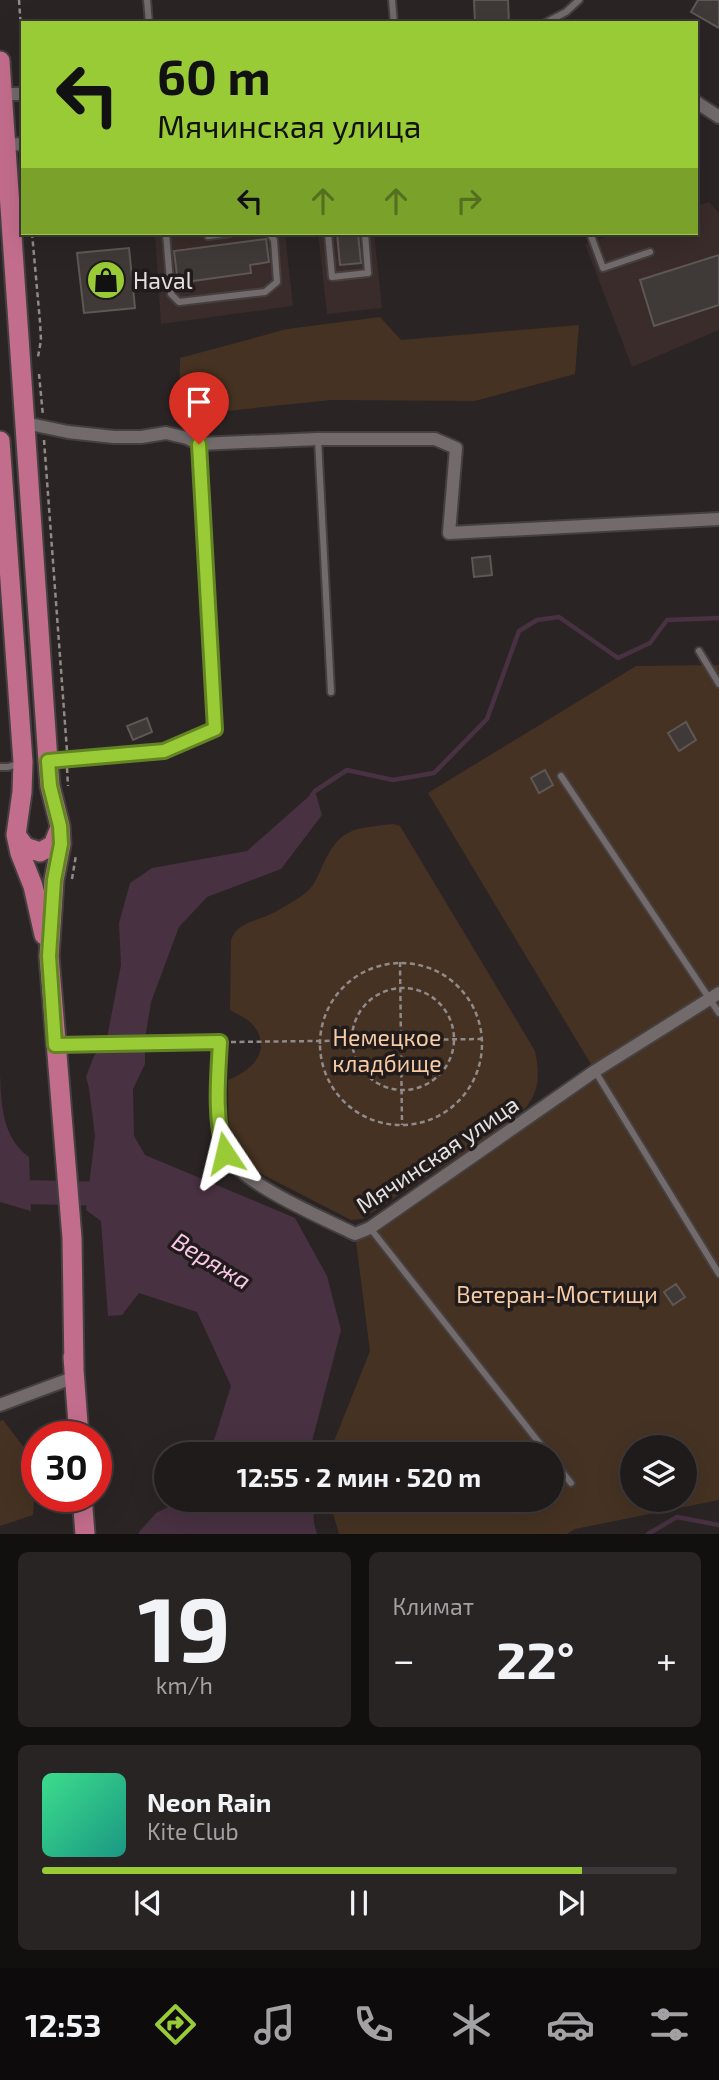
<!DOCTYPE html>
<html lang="ru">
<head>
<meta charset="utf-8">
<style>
	body { margin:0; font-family:"Exo 2",sans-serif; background:#282424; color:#f1f3f6; height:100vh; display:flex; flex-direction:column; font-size:26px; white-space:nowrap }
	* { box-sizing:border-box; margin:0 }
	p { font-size:23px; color:#a2a1a3 }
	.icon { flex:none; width:38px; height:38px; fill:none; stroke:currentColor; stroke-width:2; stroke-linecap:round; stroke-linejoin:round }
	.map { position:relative; height:1534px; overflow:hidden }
	.drawer { display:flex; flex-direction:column; gap:18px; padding:18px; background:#120f0f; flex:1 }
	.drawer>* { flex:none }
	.banner { position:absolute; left:21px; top:21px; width:677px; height:214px; border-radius:0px; box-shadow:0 7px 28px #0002,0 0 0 2px #3d393a; background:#99cb36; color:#111; overflow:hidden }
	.fabs { position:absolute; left:620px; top:1435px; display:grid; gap:14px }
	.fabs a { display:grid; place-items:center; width:77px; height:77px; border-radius:50%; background:#201b1b; box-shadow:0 7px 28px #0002,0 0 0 2px #3d393a; font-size:35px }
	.speed { position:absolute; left:21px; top:1421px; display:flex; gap:14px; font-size:35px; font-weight:700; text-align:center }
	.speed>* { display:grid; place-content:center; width:91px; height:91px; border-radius:50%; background:#201b1b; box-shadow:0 7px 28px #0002,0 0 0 2px #3d393a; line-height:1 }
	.speed .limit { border:10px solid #d22; background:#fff; color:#111 }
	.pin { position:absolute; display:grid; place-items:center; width:60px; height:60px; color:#fff; margin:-72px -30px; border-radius:50% 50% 50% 0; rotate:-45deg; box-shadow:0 0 7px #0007 }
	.pin .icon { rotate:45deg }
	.me { position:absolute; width:77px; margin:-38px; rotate:350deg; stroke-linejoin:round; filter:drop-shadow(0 0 5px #0008) }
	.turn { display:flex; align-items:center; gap:24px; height:147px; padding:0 21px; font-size:32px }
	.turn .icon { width:91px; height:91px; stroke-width:2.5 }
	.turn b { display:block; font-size:49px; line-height:60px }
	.lanes { display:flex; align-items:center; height:66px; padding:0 21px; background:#0003; justify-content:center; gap:35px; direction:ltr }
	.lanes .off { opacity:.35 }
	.big { font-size:52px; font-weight:700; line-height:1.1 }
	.drawer .card { flex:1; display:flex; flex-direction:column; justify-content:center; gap:10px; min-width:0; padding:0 24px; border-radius:10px; background:#282424 }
	.drawer .dial { align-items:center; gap:0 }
	.dial b { font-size:91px; line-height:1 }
	.song { display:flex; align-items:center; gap:21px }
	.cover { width:84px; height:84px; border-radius:10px; background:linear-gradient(135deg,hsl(150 70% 55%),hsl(170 70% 35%)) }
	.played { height:7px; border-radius:4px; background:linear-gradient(90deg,#99cb36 85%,#3d393a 85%) }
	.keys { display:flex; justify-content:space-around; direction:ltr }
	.heat { display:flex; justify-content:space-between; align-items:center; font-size:38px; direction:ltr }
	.drawer .tiles { flex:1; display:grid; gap:18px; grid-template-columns:1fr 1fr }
	.card:last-child { grid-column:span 2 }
	.trip { position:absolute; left:154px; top:1442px; width:410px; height:70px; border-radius:35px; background:#201b1b; box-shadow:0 7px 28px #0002,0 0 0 2px #3d393a; font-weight:700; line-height:70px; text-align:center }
	.tab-bar { display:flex; height:112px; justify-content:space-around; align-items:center; background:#0d0b0b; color:#a2a1a3 }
	.tab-bar .icon { width:49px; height:49px }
	.tab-bar .current { color:#99cb36 }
	.tab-bar b { font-size:32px; color:#f1f3f6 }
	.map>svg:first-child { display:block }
</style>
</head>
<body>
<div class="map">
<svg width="719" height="1534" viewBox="0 0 719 1534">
	<rect width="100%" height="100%" fill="#2b2424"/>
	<path fill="#392c2b" d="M 709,202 L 719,213 L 719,330 L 632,367 L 585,244 L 618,233 L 696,233 L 697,206 Z
		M 155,233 L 285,233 L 293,306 L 161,324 Z
		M 318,233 L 374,233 L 382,308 L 327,314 Z"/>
	<path fill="#453222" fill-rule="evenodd" d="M 380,317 L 401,340 L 579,325 L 575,374 L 475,401 L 331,400 L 179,416 L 180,358 L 287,329 Z
		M 719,665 L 719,1500 L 575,1529 L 567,1534 L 339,1534 L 329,1500 L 551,1500 L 551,1454 L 329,1454 L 370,1351 L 355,1234 L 595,1071 L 428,793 L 636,666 ZM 632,1447 L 684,1447 L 684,1500 L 632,1500 Z
		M 393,824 L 400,826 L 535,1051 C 542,1083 537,1101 511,1122 L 362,1219 L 351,1220 L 250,1168 L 237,1153 L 229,1137 L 228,1080 C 252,1071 273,1050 253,1025 C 248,1019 237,1014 230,1010 L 231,940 C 238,921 259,921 275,912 C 284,907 294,901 303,895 C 313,888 316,880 321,869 C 340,827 352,829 393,824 Z
		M 3,1420 L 36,1463 L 33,1515 L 0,1526 L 0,1421 Z"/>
	<path fill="#483141" d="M 315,791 L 322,815 L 281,869 L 207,897 L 179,927 L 151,1002 L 145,1039 L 145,1064 L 133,1089 L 134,1136 L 145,1155 L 295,1218 L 327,1276 L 341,1330 L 310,1449 L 310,1454 L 206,1454 L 215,1437 L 231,1386 L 197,1312 L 139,1293 L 122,1315 L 108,1316 L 101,1221 L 86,1210 L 95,1136 L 89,1088 L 86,1077 L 94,1056 L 107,1038 L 121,965 L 119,923 L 130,883 L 152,868 L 247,851 Z
		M 0,1072 C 1,1103 2,1138 29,1157 L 31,1211 L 0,1202 Z
		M 183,1500 L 313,1500 L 314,1523 L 317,1534 L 139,1534 L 139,1532 L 156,1513 Z"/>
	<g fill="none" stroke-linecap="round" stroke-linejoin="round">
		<path stroke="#483141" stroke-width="4.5" d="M 312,795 L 315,791 L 347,770 L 393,780 L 434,773 L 487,719 L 519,631 L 537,620 L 559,617 L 618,658 L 650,643 L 667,620 L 719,618
			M 648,1534 L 677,1517 L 719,1525"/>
		<path stroke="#483141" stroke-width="24" d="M 0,1176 L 24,1192 L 111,1194 L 120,1200"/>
	</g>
	<path fill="#3f3937" stroke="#5e5754" stroke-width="2" d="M 474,0 L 508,0 L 509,23 L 475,23 Z
		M 698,0 L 719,0 L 719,28 L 691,12 Z
		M 337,233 L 358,233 L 361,263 L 340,265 Z
		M 266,239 L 269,262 L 250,265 L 251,273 L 178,283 L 174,251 Z
		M 129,248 L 135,308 L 84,313 L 77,253 Z
		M 719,255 L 719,305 L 654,326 L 640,280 Z
		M 490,556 L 492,575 L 474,577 L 472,558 Z
		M 147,718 L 152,732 L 133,740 L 127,726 Z
		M 686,722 L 696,740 L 679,751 L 668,733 Z
		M 545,770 L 553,785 L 539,793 L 531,778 Z
		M 676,1284 L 685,1297 L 673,1305 L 664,1292 Z"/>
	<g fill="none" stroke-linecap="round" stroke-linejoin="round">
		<defs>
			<path id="lane" d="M 147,0 L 149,23
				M 392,0 L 394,23
				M 545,23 L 566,12 L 579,0
				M 166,233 L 171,294 L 179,302 L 265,292 L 277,282 L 274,240 L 269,233
				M 207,233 L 208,236 L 230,233
				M 328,233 L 332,277 L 368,273 L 365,233
				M 590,233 L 603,268 L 650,252
				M 318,439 L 331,692
				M 699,651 L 719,684
				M 52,761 L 164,751 L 215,729 L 199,444
				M 0,767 L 8,767 L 18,764
				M 561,776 L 719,1013
				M 595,1071 L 719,1274
				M 370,1228 L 548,1454
				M 551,1458 L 571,1483"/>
			<path id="street" d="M 2,94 L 23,94
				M 696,102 L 719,117
				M 0,145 L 23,144
				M 25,423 L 68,432 L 114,437 L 141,437 L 166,433 L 187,438 L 199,444 L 318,439 L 435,439 L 456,448 L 449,533 L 719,519
				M 55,1045 L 220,1042 C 218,1072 213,1122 224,1150 C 236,1182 323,1218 355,1234 L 370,1228 L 595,1071 L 719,993
				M 0,1405 L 75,1377"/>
			<path id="primary" d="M 0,61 L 48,761 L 50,786 L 60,826 L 61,844 L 54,880 L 49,956 L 72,1238 L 74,1368
				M 0,441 L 23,762 L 22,792 L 16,835 L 20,853 L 33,886 L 44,935
				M 16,835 L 25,847 L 40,852 L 53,845 L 59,830
				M 73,1357 L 79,1437
				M 82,1496 L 85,1534"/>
		</defs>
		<use href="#lane" stroke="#454040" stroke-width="10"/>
		<use href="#street" stroke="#454040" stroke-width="16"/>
		<use href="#primary" stroke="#454040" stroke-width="23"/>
		<path stroke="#908a8a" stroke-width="2.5" stroke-dasharray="5 3.5" stroke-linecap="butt" d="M 19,0 L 23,58
			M 32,233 L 40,322 L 41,340 L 38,357
			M 39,374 L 43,416
			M 44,440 L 67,751
			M 67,768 L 68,786
			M 72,879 L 76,855
			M 400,962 L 402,1125
			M320 1044a81 81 0 1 1 162 0a81 81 0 1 1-162 0Z
			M352 1039a51 51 0 1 1 102 0a51 51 0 1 1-102 0Z
			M 231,1042 L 483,1039"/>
		<use href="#lane" stroke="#736b6b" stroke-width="6"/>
		<use href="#street" stroke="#736b6b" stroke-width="12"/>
		<use href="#primary" stroke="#c36d8c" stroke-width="19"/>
	</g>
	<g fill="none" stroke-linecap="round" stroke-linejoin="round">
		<defs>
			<path id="route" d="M 199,444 L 215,729 L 164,751 L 48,761 L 50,786 L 60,826 L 61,844 L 54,880 L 49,956 L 55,1045 L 220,1042 C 218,1078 214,1118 225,1153"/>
		</defs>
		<use href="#route" stroke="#638423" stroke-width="18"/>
		<use href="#route" stroke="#99cb36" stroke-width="12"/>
	</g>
	<defs>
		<symbol id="shop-disc" viewBox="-11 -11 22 22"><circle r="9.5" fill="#99cb36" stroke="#211b1b"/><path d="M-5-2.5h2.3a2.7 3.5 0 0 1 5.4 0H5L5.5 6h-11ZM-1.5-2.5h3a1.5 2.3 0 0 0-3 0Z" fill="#111"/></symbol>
	</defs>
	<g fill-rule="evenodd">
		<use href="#shop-disc" x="84" y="258" width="44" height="44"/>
	</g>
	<g text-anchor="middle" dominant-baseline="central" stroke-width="7" stroke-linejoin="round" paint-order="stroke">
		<g font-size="23" fill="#e5e1e0" stroke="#211b1b" text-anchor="start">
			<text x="133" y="280">Haval</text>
		</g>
		<g font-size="23" fill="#f8cba4" stroke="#211b1b">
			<text x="387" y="1037">Немецкое<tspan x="387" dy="26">кладбище</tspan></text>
			<text x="557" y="1294">Ветеран-Мостищи</text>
		</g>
		<g font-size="23" fill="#e5e1e0" stroke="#211b1b">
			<text transform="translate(437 1154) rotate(-34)">Мячинская улица</text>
		</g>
		<g font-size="24" font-style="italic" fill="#f9c7e9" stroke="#211b1b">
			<text transform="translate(212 1260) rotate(31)">Веряжа</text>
		</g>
	</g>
</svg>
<div class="fabs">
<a><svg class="icon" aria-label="layers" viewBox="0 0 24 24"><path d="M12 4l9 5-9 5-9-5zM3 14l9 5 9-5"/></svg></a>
</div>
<div class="speed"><div class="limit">30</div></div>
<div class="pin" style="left:199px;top:444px;background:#d93025"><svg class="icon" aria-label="arrive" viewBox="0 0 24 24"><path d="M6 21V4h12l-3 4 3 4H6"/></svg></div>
<svg class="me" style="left:225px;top:1153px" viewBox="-20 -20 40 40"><path d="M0-17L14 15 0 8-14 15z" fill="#99cb36" stroke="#fff" stroke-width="4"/></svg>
<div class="trip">12:55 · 2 мин · 520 m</div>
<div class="banner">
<div class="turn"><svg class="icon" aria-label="left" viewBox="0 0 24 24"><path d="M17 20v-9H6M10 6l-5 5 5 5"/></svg><div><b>60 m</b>Мячинская улица</div></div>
<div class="lanes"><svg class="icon" aria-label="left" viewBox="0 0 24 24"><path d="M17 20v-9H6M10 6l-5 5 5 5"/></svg><svg class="icon off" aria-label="ahead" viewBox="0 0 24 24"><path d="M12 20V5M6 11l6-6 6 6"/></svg><svg class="icon off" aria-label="ahead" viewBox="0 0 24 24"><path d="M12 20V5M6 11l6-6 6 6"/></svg><svg class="icon off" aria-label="right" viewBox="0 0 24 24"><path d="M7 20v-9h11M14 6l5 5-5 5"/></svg></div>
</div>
</div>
<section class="drawer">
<div class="tiles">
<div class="card dial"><b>19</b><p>km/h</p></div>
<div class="card"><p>Климат</p>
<div class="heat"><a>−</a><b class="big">22°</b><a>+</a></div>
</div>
<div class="card">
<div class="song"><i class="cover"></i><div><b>Neon Rain</b><p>Kite Club</p></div></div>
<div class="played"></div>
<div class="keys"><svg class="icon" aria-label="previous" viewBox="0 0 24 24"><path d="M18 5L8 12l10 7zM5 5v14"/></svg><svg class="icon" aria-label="pause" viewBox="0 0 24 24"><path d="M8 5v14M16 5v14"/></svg><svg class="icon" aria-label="next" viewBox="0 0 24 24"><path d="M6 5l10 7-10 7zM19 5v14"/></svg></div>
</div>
</div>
</section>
<nav class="tab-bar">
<b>12:53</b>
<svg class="icon current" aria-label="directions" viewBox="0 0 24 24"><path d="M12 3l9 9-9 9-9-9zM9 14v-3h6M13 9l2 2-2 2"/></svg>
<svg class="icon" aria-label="music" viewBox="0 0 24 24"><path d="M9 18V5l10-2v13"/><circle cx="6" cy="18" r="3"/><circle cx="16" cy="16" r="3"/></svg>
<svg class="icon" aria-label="phone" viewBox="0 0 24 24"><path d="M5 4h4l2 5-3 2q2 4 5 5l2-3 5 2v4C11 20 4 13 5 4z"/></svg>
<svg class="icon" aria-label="climate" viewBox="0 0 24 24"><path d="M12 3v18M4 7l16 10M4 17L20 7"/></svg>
<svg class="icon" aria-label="car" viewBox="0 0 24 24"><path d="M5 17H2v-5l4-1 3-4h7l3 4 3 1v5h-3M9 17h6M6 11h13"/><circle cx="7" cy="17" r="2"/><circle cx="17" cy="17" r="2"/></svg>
<svg class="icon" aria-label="filters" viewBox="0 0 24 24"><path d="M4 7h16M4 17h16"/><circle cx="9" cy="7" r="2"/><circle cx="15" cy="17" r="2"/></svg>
</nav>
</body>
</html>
